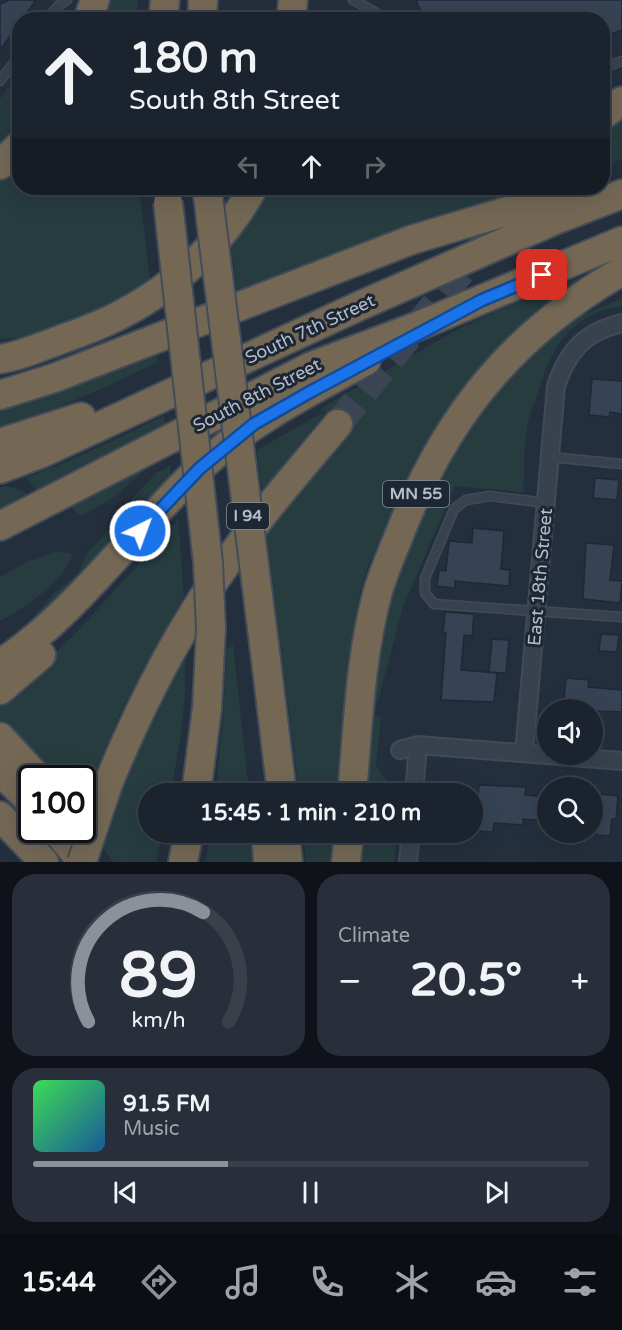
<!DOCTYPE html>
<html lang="en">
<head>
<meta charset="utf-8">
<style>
	body { margin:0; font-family:"Varela Round",sans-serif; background:#282f3a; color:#f1f3f6; height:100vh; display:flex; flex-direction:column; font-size:22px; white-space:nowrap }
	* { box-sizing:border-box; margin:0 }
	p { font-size:20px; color:#a0a4aa }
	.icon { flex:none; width:33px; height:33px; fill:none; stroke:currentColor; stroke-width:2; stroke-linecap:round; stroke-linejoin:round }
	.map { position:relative; height:862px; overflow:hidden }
	.drawer { display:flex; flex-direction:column; gap:12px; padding:12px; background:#0f1319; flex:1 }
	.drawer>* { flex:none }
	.top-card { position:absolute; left:12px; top:12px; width:598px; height:183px; border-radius:24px; box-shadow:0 6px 24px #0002,0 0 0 2px #39404a; background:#1b232e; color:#f1f3f6; overflow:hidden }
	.buttons { position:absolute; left:537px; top:699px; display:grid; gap:12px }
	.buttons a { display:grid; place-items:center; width:66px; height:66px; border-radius:50%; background:#1b232e; box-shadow:0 6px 24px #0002,0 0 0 2px #39404a; font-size:30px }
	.speed { position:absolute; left:18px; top:765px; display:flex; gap:12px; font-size:30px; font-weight:700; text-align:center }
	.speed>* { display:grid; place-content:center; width:78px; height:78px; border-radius:50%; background:#1b232e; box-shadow:0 6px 24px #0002,0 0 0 2px #39404a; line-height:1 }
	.speed .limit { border:3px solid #111; border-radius:9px; background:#fff; color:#111 }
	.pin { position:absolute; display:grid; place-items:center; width:51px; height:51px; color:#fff; margin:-26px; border-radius:12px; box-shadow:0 3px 9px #0006 }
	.me { position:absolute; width:66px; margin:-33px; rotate:42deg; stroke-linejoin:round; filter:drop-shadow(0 0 4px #0008) }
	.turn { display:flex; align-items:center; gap:21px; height:126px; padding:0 18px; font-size:27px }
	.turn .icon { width:78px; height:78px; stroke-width:2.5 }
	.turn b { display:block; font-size:42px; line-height:51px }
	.lanes { display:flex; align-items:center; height:57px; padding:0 18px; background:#0003; justify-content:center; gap:30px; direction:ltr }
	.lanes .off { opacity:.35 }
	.big { font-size:45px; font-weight:800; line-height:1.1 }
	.drawer .tile { flex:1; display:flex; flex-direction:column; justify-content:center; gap:9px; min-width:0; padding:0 21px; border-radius:24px; background:#282f3a }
	.drawer .dial { align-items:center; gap:0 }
	.dial svg { height:156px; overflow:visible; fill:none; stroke:#39404a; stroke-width:7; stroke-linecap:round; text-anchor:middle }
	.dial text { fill:#f1f3f6; stroke:none }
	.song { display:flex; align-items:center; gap:18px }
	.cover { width:72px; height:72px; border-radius:9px; background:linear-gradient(135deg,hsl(130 70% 55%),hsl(210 70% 35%)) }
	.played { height:6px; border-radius:3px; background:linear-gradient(90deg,#8c9099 35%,#39404a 35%) }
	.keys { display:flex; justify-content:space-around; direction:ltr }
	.heat { display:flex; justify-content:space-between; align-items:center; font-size:33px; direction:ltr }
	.drawer .tiles { flex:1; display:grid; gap:12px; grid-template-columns:1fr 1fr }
	.tile:last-child { grid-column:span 2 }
	.trip { position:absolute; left:138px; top:783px; width:345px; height:60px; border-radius:30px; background:#1b232e; box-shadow:0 6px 24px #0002,0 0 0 2px #39404a; font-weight:800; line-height:60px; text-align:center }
	.dock { display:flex; height:96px; justify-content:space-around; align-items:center; background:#0b0e12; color:#a0a4aa }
	.dock .icon { width:42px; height:42px }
	.dock .active { color:#8c9099 }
	.dock b { font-size:27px; color:#f1f3f6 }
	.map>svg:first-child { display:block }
</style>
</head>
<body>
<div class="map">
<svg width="622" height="862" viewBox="0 0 622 862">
	<rect width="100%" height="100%" fill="#242f3e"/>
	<path fill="#263c3f" d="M 105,0 L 138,0 L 137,19 L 97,20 Z
		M 19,71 L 19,131 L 0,153 L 0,99 Z
		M 622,112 L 622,159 L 603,166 L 603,126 Z
		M 19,160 L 20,188 L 139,188 L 151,288 L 50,333 L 17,338 L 0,339 L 0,179 Z
		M 263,188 L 547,188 L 238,298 L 230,238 Z
		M 613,264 L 434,433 L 414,467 L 368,566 L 360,592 L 348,659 L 336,793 L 299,793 L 266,529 L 346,432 L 321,408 L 460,328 L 506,307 Z
		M 622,298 L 622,306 C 575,314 555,340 541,384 C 537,395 532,407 529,419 C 523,442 525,469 523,492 L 455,486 L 403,607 L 374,716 L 381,717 L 376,766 L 396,793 L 363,794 L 372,679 L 388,592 L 432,482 L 499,384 L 540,346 L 583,315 Z
		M 155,346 L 158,362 C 106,388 54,410 0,429 L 0,402 Z
		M 322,413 L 324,415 L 262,491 L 257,450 Z
		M 164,416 L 166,432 L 37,491 L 26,478 L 80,456 Z
		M 156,460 L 113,498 L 83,515 L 78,514 L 69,504 Z
		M 170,466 L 171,479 L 27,631 L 36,614 L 55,592 L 78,574 L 86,554 L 119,519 L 132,499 L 156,473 Z
		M 5,486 L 24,491 L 28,496 L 0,518 L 0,488 Z
		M 178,520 L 184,596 L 122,710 L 94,775 L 83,808 L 82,778 L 47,778 L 0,728 L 0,703 C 66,650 121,582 178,520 Z
		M 55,552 L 72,553 C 72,575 19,613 0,621 L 0,577 L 26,562 Z
		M 233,644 L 249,793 L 216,793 L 224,701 L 226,650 Z
		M 185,650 L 185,693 L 181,734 L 171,793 L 148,794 L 148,832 L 163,833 L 156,862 L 113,862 L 101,844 L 124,774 Z
		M 210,833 L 253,833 L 256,862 L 205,862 Z
		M 303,833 L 333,833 L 330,862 L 306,862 Z
		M 360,833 L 397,833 L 394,862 L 358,862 Z"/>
	<path fill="#364354" stroke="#1f2835" stroke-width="1.5" d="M 9,0 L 36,0 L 22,20 L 20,20 L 20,23 L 0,50 L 0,4 Z
		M 416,0 L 622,0 L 622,30 L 603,37 L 603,20 L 424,20 Z
		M 592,379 L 622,381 L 622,414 L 610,412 L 609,417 L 589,415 Z
		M 595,478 L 619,480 L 617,500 L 593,498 Z
		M 473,528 L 504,531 L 501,569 L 510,570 L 509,586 L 455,581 L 455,588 L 437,586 L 439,570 L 446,571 L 449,541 L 472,543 Z
		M 586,543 L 614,545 L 610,580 L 622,581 L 620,603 L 583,599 Z
		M 445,612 L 474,614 L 472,636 L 464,635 L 461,670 L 497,673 L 494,702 L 441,700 L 446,633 L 443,633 Z
		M 601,634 L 619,635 L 617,652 L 599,651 Z
		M 492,639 L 509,640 L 506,673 L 489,672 Z
		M 566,678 L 589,680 L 588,687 L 622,690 L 622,712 L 563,710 Z
		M 479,785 L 526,787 L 525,795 L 548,797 L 548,821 L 523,819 L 523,825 L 494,823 L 493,832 L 475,831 Z
		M 599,794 L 618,796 L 616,819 L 612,819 L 610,836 L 596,835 Z"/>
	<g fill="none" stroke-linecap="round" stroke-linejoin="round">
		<path stroke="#3a4453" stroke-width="28" stroke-dasharray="28 14" stroke-linecap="butt" d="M 338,424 L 529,188"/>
		<defs>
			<path id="lane" d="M 353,0 L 375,12 L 382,20
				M 47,20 L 59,5 L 67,0
				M 603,68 L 622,61
				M 0,81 L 20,55
				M 550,457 L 622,464
				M 547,503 L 490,496 L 466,500 L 454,509 L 425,578 L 425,593 L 434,604 L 622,617"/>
			<path id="street" d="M 400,750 L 418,745 L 622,761
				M 524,753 L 556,386 C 568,350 585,332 622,323
				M 414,794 L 418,745
				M 408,862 L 411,832"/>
			<path id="highway" d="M 88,20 L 95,0
				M 163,20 L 165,0
				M 202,20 L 203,0
				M 291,20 L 293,0
				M 603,115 L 622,101
				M 0,165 L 20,145
				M 0,359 C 21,356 33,349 52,343 C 75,334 98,327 120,315 C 175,287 224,241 253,188
				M 0,395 L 54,378 L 411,240 L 585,188
				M 0,443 L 81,417
				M 0,469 L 42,453 L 357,307 L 555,220 L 622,194
				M 0,526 L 312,366 L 418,326 L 622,241
				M 264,644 L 282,794
				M 0,664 C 78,612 131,533 198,470 C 247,423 307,393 366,361
				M 0,690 L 41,655
				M 0,737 L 38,778
				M 0,771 L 32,803
				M 108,784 C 139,708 176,634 224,567 C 258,517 299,471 338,424
				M 196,794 L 207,708
				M 352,794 C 358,726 360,657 378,591 C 385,568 395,546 404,523 C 450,411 516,332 622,271
				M 0,816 L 44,862
				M 56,830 L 82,862
				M 266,832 L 268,862
				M 285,832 L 288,862
				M 183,862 L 189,832
				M 346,862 L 349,832"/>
		</defs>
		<use href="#lane" stroke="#414a57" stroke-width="11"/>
		<use href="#street" stroke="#414a57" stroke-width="20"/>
		<use href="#highway" stroke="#434c59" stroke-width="32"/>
		<use href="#lane" stroke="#38414e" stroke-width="8"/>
		<use href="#street" stroke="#38414e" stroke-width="16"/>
		<use href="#highway" stroke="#746855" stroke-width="28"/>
		<defs>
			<path id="highway-bridge" d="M 207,188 L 264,644
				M 168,202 L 208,563 L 211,628 L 207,708
				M 82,862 L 108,784"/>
		</defs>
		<use href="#highway-bridge" stroke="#434c59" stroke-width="32" stroke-linecap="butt"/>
		<use href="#highway-bridge" stroke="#746855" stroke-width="28"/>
	</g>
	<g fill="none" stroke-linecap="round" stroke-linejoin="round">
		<defs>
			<path id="route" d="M 140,531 L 200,468 L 254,424 L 310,392 L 482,300 L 542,275"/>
		</defs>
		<use href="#route" stroke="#114b97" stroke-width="15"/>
		<use href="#route" stroke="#1a73e8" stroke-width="10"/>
	</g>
	<g text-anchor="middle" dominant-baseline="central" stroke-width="6" stroke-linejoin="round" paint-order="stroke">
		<g fill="#1d2633" stroke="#878f9c" stroke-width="1.5">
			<rect x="383" y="481" width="66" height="26" rx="4.5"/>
			<rect x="227" y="503" width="42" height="26" rx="4.5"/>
		</g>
		<g font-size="16" font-weight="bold" fill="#b4bcc9">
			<text x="416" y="494">MN 55</text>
			<text x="248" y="516">I 94</text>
		</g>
		<g font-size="18" fill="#b4bcc9" stroke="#1d2633">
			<text transform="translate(310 329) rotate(-25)">South 7th Street</text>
			<text transform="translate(257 395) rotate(-27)">South 8th Street</text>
			<text transform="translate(540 577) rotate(-85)">East 18th Street</text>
		</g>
	</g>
</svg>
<div class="buttons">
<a><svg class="icon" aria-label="sound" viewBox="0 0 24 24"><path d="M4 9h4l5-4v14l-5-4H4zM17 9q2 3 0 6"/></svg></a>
<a><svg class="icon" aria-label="search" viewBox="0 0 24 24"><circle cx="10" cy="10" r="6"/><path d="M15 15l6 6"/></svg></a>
</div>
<div class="speed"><div class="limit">100</div></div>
<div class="pin" style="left:542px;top:275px;background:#d93025"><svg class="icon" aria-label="arrive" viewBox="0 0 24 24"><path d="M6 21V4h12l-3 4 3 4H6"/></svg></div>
<svg class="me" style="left:140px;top:531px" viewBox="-20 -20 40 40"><circle r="17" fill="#1a73e8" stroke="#fff" stroke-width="3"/><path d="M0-11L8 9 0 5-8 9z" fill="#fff"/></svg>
<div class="trip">15:45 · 1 min · 210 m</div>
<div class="top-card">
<div class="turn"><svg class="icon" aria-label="ahead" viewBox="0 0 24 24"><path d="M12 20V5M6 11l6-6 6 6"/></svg><div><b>180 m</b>South 8th Street</div></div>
<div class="lanes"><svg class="icon off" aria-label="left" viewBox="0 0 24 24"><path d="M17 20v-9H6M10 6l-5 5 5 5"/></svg><svg class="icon" aria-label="ahead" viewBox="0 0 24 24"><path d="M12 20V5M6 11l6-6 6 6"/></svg><svg class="icon off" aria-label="right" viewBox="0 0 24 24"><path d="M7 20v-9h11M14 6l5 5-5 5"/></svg></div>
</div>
</div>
<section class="drawer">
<div class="tiles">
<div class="tile dial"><svg viewBox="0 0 100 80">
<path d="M14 69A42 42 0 1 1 86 69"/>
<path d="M14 69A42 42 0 0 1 73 13" stroke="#8c9099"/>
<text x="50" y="56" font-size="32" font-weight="700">89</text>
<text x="50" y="72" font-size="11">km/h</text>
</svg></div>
<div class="tile"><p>Climate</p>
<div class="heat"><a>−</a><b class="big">20.5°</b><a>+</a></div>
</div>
<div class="tile">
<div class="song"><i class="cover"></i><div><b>91.5 FM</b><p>Music</p></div></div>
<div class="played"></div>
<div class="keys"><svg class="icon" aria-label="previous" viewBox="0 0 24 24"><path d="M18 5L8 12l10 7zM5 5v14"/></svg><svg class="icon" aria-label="pause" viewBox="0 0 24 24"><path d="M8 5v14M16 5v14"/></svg><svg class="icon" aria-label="next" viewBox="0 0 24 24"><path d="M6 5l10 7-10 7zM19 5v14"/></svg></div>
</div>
</div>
</section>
<nav class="dock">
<b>15:44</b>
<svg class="icon active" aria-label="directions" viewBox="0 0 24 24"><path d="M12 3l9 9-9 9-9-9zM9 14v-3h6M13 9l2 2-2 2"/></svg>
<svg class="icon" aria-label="music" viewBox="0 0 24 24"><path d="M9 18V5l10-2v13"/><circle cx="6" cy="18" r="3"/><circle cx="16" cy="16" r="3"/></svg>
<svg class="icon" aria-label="phone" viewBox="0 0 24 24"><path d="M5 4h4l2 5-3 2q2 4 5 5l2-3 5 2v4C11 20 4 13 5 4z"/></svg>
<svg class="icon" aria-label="climate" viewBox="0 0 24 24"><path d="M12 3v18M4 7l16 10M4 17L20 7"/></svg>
<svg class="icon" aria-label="car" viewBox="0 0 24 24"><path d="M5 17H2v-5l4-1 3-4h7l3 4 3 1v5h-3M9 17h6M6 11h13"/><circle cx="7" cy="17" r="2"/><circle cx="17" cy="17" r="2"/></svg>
<svg class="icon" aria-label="filters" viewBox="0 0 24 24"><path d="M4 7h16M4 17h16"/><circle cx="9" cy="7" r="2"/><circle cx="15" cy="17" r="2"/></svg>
</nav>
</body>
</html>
